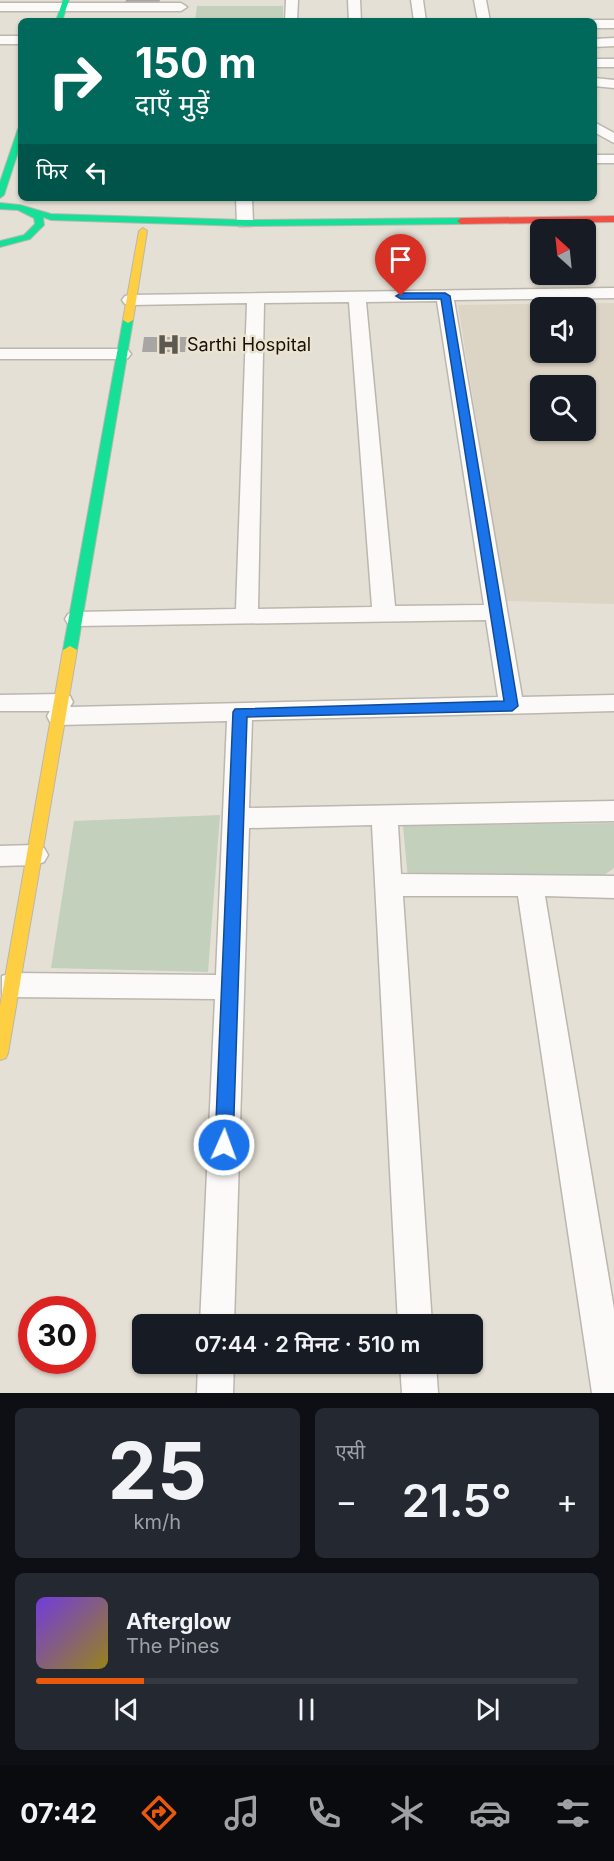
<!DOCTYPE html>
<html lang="hi">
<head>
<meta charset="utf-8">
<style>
	body { margin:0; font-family:Inter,"Noto Sans Devanagari",sans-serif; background:#242831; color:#f1f3f6; height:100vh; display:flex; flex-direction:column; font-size:22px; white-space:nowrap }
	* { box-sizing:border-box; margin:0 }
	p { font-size:20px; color:#9ea1a6 }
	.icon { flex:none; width:33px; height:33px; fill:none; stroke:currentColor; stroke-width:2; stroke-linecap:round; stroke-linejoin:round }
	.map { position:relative; height:1393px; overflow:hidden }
	.details { display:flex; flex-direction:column; gap:15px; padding:15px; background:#0d0f14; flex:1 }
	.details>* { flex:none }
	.banner { position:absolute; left:18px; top:18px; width:579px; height:183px; border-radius:9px; box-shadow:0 2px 4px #0004; background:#00695c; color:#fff; overflow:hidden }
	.needle { width:39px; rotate:333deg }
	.controls { position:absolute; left:530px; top:219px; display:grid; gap:12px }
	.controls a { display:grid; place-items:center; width:66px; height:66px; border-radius:9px; background:#171b24; box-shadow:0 2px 4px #0004; font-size:30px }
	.speed { position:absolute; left:18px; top:1296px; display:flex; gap:12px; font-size:30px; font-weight:700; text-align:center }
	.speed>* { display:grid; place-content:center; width:78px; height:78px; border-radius:50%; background:#171b24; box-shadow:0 2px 4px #0004; line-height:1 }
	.speed .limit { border:9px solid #d22; background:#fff; color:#111 }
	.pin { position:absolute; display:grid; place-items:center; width:51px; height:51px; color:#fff; margin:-62px -26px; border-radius:50% 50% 50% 0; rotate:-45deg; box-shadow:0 0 6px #0007 }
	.pin .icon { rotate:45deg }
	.me { position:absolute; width:66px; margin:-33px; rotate:2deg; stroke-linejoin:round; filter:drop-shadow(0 0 4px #0008) }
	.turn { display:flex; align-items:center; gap:21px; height:126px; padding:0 18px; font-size:27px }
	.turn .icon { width:78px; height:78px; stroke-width:2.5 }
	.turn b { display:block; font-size:42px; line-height:51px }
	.then { display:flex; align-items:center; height:57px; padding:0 18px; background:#0003; gap:12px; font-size:22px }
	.big { font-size:45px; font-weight:600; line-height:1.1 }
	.details .tile { flex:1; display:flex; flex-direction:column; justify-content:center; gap:9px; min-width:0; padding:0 21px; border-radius:9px; background:#242831 }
	.details .dial { align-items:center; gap:0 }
	.dial b { font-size:78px; line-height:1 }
	.song { display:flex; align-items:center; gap:18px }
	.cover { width:72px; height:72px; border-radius:9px; background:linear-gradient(135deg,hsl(260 70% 55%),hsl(50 70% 35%)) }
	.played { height:6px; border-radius:3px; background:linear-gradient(90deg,#ea580c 20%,#363941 20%) }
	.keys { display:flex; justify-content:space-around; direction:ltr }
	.heat { display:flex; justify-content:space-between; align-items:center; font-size:33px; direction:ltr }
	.details .tiles { flex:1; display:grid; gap:15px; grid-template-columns:1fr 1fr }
	.tile:last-child { grid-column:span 2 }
	.trip { position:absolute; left:132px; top:1314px; width:351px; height:60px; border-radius:9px; background:#171b24; box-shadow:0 2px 4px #0004; font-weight:600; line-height:60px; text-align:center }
	.tab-bar { display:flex; height:96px; justify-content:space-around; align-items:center; background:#090b0e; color:#9ea1a6 }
	.tab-bar .icon { width:42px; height:42px }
	.tab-bar .on { color:#ea580c }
	.tab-bar b { font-size:27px; color:#f1f3f6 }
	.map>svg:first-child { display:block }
</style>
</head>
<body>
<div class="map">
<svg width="614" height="1393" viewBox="0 0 614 1393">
	<rect width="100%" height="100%" fill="#e5e0d5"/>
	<path fill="#dcd4c4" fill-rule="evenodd" d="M 614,303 L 614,604 L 505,601 L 458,305 ZM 540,308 L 585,308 L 585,352 L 540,352 ZM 540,386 L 585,386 L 585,430 L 540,430 Z"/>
	<path fill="#c3d0bc" d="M 197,6 L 283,6 L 283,21 L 195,21 Z
		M 220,815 L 208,972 L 51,968 L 74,821 Z
		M 614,823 L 614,868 L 603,876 L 408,879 L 403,826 Z"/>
	<path fill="#a8a5a4" d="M 126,0 L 160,0 L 159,3 L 125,3 Z
		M 144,337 L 187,337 L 185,352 L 142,352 Z"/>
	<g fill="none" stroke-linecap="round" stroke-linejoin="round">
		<defs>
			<path id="street" d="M 286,0 L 298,0 L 297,21 L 285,21 Z
				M 348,0 L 360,0 L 361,21 L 349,21 Z
				M 411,0 L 423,0 L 426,21 L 414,21 Z
				M 474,0 L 486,0 L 490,21 L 478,21 Z
				M 0,3 L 181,3 L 187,7 L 181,11 L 0,11 Z
				M 594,20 L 614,20 L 614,28 L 594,28 L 594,21 L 591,21 Z
				M 0,36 L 21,36 L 21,44 L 0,44 Z
				M 614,38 L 614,46 L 594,47 L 594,39 Z
				M 594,59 L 614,59 L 614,67 L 594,67 Z
				M 594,78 L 614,80 L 614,88 L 594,86 Z
				M 594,122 L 614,133 L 614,143 L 594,132 Z
				M 594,155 L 614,155 L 614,163 L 594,163 Z
				M 236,198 L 252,198 L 253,223 L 251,226 L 239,226 L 237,223 Z
				M 614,288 L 614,298 L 454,300 L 522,697 L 614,695 L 614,711 L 252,720 L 249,808 L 614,801 L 614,821 L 398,825 L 401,874 L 614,876 L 614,898 L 545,896 L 614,1309 L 614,1393 L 592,1393 L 518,896 L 403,896 L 432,1324 L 398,1324 L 372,825 L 249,828 L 234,1324 L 200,1324 L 215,999 L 12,997 L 2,994 L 2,976 L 12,973 L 216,975 L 227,721 L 59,725 L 50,722 L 47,716 L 50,711 L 0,711 L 0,695 L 61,694 L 70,696 L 73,702 L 70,707 L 498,697 L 486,620 L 76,626 L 68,624 L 65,619 L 68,614 L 76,612 L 236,609 L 247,303 L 131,305 L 125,304 L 122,300 L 125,296 L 131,295 ZM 437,301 L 484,605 L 395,606 L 366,302 ZM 349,302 L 372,607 L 258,609 L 264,303 Z
				M 0,349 L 122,349 L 128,350 L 131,354 L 128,358 L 122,359 L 0,359 Z
				M 35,845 L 44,848 L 48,855 L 44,862 L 35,865 L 0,866 L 0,846 Z
				M 198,1364 L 234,1364 L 233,1393 L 197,1393 Z
				M 400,1364 L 436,1364 L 438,1393 L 402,1393 Z"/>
			<path id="fast" d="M 63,0 L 69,0 L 62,21 L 56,21 Z
				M 18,129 L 21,129 L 21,143 L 4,195 L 0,198 L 0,182 Z
				M 0,203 L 20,205 L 51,214 L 245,220 L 461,218 L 465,221 L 461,224 L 245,226 L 51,220 L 43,217 L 44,225 L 30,239 L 0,247 L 0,241 L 24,235 L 35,224 L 34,218 L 18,210 L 0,209 Z
				M 128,317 L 133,320 L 77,650 L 70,654 L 63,650 L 123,320 Z"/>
			<path id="slow" d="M 143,228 L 147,231 L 133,320 L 128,323 L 123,320 L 139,231 Z
				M 70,646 L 77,650 L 8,1053 L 6,1058 L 0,1060 L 0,1006 L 63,650 Z"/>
			<path id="jam" d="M 614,216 L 614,222 L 461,224 L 457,221 L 461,218 Z"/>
		</defs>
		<use href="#street" stroke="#bbb7ae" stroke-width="3"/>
		<use href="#fast" stroke="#bbb7ae" stroke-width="2"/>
		<use href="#slow" stroke="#bbb7ae" stroke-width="2"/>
		<use href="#jam" stroke="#bbb7ae" stroke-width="2"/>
		<use href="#street" fill="#fbfaf9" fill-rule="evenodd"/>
		<use href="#fast" fill="#16e098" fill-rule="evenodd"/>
		<use href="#slow" fill="#ffcf43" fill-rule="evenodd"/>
		<use href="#jam" fill="#f24e42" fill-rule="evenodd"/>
	</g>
	<path fill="#1a73e8" stroke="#114b97" stroke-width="1.5" d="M 445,293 L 450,296 L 518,706 L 512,711 L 247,717 L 233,1145 L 230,1151 L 224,1153 L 217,1151 L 215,1145 L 233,712 L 235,709 L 504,701 L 441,299 L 401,299 L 396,296 L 401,293 Z"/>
	<defs>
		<symbol id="hospital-bare" viewBox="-9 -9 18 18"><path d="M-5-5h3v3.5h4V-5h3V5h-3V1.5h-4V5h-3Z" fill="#5d5952" stroke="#ebe3cf" stroke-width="2.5" paint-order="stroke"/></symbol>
	</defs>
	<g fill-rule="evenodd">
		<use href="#hospital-bare" x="152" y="328" width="33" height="33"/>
	</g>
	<g text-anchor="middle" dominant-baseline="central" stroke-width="5" stroke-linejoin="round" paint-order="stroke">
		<g font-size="18" fill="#14110b" stroke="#ebe3cf" text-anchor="start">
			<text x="187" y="344">Sarthi Hospital</text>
		</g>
	</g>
</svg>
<div class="controls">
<a><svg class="needle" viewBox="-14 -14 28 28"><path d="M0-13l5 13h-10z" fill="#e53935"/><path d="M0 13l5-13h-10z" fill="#9ea1a6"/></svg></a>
<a><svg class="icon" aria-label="sound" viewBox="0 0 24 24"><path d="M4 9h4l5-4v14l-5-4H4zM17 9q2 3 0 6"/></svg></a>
<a><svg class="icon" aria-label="search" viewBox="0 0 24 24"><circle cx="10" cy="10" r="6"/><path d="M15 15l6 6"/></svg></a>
</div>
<div class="speed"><div class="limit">30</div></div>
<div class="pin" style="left:401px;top:296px;background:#d93025"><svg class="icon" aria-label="arrive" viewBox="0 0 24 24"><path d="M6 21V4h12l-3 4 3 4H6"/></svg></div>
<svg class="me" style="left:224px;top:1145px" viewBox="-20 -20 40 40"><circle r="17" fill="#1a73e8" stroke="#fff" stroke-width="3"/><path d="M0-11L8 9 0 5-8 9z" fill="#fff"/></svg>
<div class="trip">07:44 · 2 मिनट · 510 m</div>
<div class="banner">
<div class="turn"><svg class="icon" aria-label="right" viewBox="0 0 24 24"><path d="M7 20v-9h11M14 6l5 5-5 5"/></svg><div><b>150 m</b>दाएँ मुड़ें</div></div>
<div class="then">फिर<svg class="icon" aria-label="left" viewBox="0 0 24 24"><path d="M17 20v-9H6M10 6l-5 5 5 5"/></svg></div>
</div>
</div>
<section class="details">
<div class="tiles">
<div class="tile dial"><b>25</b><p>km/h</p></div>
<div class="tile"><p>एसी</p>
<div class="heat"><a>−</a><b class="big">21.5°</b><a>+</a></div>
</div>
<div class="tile">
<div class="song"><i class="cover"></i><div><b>Afterglow</b><p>The Pines</p></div></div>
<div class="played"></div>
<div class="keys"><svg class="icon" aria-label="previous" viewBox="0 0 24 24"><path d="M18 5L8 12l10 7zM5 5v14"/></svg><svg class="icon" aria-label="pause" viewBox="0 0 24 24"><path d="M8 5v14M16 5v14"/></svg><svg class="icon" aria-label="next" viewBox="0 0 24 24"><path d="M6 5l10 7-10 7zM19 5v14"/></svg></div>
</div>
</div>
</section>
<nav class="tab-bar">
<b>07:42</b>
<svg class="icon on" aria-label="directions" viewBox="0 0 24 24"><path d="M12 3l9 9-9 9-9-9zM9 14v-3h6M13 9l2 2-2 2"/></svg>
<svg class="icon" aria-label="music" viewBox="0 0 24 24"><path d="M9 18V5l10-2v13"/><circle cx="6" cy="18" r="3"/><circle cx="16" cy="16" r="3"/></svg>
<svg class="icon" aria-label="phone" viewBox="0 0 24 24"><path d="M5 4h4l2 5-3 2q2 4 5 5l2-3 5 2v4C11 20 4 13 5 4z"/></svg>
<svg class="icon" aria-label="climate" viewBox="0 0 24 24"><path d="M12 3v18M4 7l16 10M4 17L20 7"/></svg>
<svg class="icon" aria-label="car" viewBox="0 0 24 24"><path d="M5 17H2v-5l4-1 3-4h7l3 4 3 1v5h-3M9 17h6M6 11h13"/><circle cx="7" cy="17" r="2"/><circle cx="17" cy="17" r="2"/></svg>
<svg class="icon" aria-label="filters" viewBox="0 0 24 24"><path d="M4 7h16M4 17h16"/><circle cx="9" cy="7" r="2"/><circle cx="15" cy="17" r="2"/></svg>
</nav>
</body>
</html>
